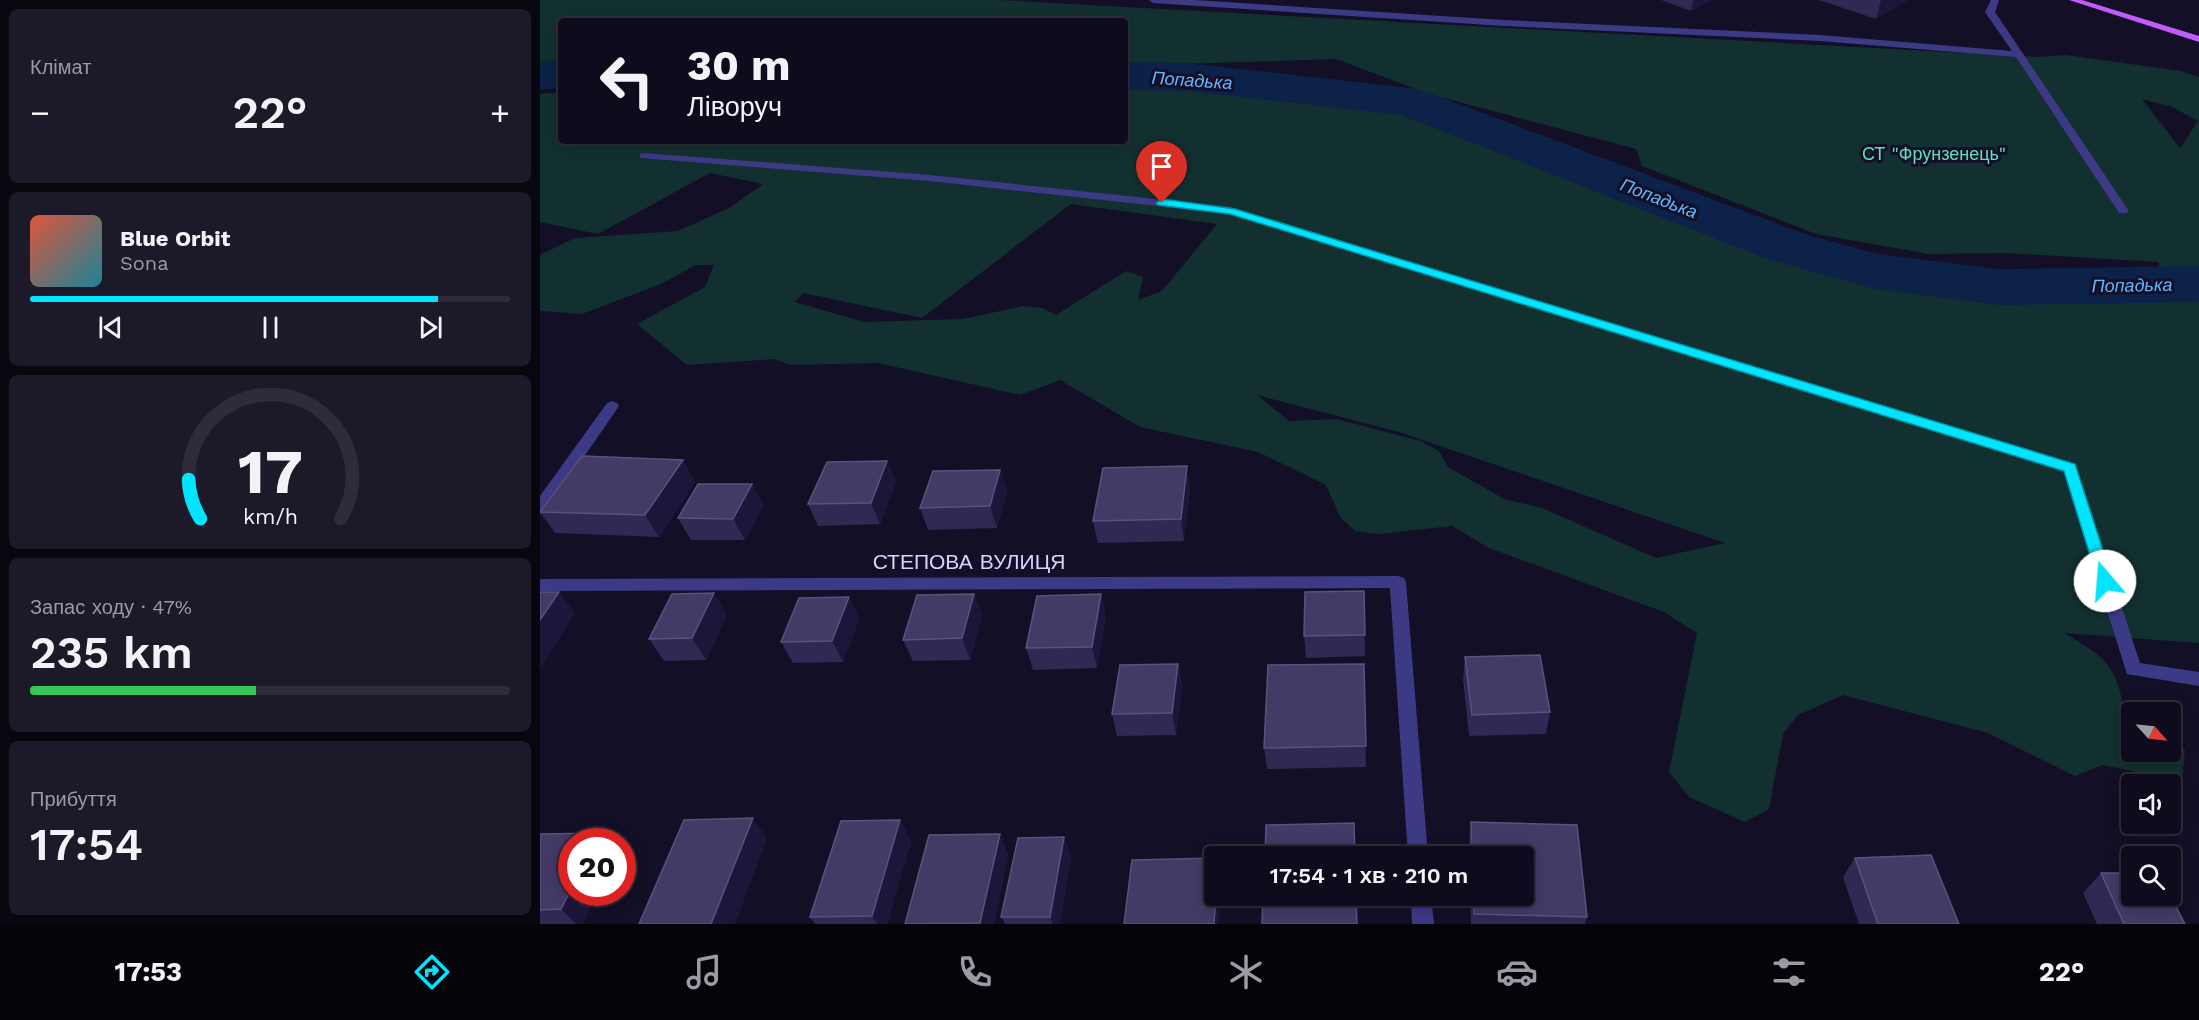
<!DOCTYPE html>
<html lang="uk">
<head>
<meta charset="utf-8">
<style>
	body { margin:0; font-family:"Work Sans",sans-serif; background:#1c1929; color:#f1f3f6; height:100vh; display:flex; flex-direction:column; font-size:22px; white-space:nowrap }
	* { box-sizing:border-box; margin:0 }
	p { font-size:20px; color:#9b9ba3 }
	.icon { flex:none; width:33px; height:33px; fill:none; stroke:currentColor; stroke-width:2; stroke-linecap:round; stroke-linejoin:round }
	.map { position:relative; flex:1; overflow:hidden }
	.drawer { display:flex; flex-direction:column; gap:9px; padding:9px; background:#08060f; width:540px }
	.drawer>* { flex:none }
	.banner { position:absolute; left:18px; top:18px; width:570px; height:126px; border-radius:6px; box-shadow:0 3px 15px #0003,0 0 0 2px #2e2b3b; background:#0e0b1c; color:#f1f3f6; overflow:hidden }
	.needle { width:39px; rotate:117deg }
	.controls { position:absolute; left:1581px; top:702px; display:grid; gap:12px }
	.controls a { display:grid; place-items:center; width:60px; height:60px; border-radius:6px; background:#0e0b1c; box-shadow:0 3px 15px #0003,0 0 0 2px #2e2b3b; font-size:30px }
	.speed { position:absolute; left:18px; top:828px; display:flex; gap:12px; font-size:30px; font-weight:700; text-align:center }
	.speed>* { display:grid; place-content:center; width:78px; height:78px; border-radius:50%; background:#0e0b1c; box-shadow:0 3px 15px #0003,0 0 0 2px #2e2b3b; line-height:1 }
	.speed .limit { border:9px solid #d22; background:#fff; color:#111 }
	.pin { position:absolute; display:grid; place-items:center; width:51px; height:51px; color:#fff; margin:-62px -26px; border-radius:50% 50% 50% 0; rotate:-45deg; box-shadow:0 0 6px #0007 }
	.pin .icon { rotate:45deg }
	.me { position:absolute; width:66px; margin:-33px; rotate:342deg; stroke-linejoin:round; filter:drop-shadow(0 0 4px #0008) }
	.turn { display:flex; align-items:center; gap:21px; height:126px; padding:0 30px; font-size:27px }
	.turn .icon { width:78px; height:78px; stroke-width:2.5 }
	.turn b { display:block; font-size:42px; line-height:51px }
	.big { font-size:45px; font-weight:600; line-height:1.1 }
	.drawer .tile { flex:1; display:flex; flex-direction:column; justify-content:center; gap:9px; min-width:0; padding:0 21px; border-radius:9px; background:#1c1929 }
	.drawer .dial { align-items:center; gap:0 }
	.dial svg { height:156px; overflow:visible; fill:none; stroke:#2e2b3b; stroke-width:7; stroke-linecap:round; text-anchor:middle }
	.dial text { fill:#f1f3f6; stroke:none }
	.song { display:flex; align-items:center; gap:18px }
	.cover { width:72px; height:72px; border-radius:9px; background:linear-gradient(135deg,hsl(10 70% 55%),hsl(190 70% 35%)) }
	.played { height:6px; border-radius:3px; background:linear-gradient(90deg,#00e5ff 85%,#2e2b3b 85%) }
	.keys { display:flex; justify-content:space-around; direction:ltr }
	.heat { display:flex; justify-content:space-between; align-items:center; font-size:33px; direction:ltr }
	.charge { height:9px; border-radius:4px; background:linear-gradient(90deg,#34c759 47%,#2e2b3b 0) }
	.trip { position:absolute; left:664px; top:846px; width:330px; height:60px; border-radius:6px; background:#0e0b1c; box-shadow:0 3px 15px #0003,0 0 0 2px #2e2b3b; font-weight:600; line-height:60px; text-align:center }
	.tabs { display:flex; height:96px; justify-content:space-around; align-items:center; background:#06040b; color:#9b9ba3 }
	.tabs .icon { width:42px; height:42px }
	.tabs .on { color:#00e5ff }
	.tabs b { font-size:27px; color:#f1f3f6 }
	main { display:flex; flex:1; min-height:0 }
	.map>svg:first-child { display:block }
</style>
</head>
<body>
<main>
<section class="drawer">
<div class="tile"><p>Клімат</p>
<div class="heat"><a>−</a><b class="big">22°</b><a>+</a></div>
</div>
<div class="tile">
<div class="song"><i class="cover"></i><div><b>Blue Orbit</b><p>Sona</p></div></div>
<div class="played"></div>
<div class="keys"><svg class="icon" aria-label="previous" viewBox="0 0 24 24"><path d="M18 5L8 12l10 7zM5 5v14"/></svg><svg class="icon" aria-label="pause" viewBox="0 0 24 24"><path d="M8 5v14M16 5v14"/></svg><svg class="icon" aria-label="next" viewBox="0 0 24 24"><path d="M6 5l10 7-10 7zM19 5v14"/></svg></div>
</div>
<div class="tile dial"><svg viewBox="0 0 100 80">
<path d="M14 69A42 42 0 1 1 86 69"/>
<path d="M14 69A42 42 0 0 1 8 49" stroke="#00e5ff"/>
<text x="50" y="56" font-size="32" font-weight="700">17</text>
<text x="50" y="72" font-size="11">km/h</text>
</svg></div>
<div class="tile"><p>Запас ходу · 47%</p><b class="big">235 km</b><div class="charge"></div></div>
<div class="tile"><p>Прибуття</p><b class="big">17:54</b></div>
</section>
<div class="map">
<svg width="1659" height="924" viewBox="0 0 1659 924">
	<rect width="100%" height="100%" fill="#130f26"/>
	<path fill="#12302f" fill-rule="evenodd" d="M 0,0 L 458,0 L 1498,57 L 1526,55 L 1641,71 L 1659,77 L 1659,280 L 1635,277 L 1619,266 L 1619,262 L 1465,253 L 1389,254 L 1276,234 L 1102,166 L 1096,149 L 889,94 L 796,59 L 585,66 L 585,21 L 21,21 L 21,69 L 0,70 ZM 1602,99 L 1632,107 L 1658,121 L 1640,148 Z
		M 585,84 L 646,85 L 872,110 L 1077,200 L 1326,284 L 1500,299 L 1659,300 L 1659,643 L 1524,633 C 1560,654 1577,663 1583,707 L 1591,713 L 1592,752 L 1630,752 L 1631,740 L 1645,750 L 1642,782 L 1563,765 L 1535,776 L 1448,733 L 1303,695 L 1258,715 L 1243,734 L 1229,809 L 1205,822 L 1149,797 L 1129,772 L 1157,633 L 1124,612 L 949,548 L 912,526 L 839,534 L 815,531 L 800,517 L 786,485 L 718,452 L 600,427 L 520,380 L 480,395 L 338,363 L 251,365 L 235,359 L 147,365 L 97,324 L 165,287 L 174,265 L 156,265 L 121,284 L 42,314 L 0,311 L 0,255 L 35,238 L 138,231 L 189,208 L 223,184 L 170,173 L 58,234 L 0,222 L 0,94 L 21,92 L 21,141 L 585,141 ZM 531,204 L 677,224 L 622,291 L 598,300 L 603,277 L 586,271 L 516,315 L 503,308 L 484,306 L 423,319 L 324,322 L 255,302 L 263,293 L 382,318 ZM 717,395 L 859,432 L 1185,543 L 1116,558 L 1002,508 L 964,499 L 908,467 L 899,451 L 880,441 L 797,419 L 749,421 Z"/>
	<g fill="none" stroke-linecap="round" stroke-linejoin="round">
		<path fill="#0c2248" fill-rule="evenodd" d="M 21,60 L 21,88 L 0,89 L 0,61 Z
			M 585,62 L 647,63 L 870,88 L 887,92 L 1265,234 L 1338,254 L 1459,269 L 1659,266 L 1659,302 L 1459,305 L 1335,289 L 1225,258 L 861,115 L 647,91 L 585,90 Z"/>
		<path fill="#3d3a85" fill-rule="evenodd" d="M 609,0 L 654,0 L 964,20 L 1280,35 L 1472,51 L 1445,12 L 1451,0 L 1459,0 L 1455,12 L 1589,211 L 1587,213 L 1579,213 L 1476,57 L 1280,41 L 964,26 L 613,3 Z
			M 104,153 L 390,175 L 691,207 L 1535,464 L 1600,663 L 1659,672 L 1659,686 L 1587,674 L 1523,471 L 690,214 L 390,181 L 100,158 L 100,154 Z
			M 72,401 L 77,403 L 79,406 L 77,409 L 6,512 L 0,514 L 0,496 L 67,403 Z
			M 858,576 L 864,578 L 866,582 L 888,856 L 868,856 L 850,588 L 0,591 L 0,579 Z
			M 871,896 L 891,896 L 894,924 L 872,924 Z"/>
		<path fill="#c25bff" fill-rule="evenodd" d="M 1529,0 L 1542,0 L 1659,36 L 1659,42 Z"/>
	</g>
	<path fill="#312854" d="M 1121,0 L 1171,0 L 1151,11 Z
		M 1279,0 L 1368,0 L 1336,19 Z
		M 143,460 L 155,482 L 119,537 L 15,533 L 0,512 Z
		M 347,461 L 356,482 L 340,524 L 278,526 L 268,504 Z
		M 647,466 L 650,488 L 644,541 L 558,543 L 553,521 Z
		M 460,470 L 467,491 L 457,528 L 388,530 L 380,508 Z
		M 212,484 L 223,506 L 205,540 L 151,540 L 138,518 Z
		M 824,591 L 825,656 L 766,658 L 764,636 Z
		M 434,594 L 442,616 L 430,660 L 373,661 L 363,640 Z
		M 561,594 L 566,616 L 557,668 L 493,670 L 486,648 Z
		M 309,597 L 319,619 L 303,662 L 253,663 L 241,642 Z
		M 187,615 L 166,660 L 124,661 L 109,639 Z
		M 925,657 L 1010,712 L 1006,734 L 929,736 L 923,679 Z
		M 638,664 L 642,685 L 636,735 L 577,736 L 572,714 Z
		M 824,664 L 826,767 L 727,769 L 724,748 Z
		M 360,820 L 371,841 L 347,924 L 275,924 L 270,917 Z
		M 931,822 L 1037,825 L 1047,917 L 1045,924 L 931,924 L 930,896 L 984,896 L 984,856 L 929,856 L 929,843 Z
		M 0,834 L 32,892 L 57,892 L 43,924 L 0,924 Z
		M 460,834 L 468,854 L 454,924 L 365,924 Z
		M 524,837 L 531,857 L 520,924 L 465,924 L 461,917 Z
		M 1315,858 L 1419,924 L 1319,924 L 1303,877 Z
		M 1561,873 L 1645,924 L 1557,924 L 1543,893 Z"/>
	<path fill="#1d163a" d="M 1153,0 L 1171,0 L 1151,11 Z
		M 1341,0 L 1368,0 L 1336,19 Z
		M 143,460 L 155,482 L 119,537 L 105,515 Z
		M 347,461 L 356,482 L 340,524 L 331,503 Z
		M 647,466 L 650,488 L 644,541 L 641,519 Z
		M 460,470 L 467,491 L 457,528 L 450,506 Z
		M 212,484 L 223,506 L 205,540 L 193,519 Z
		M 19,592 L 35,613 L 0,669 L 0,620 Z
		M 174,593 L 187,615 L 166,660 L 152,638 Z
		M 434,594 L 442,616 L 430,660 L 422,638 Z
		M 561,594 L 566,616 L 557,668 L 552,647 Z
		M 309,597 L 319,619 L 303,662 L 292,641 Z
		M 638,664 L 642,685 L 636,735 L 632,713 Z
		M 213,818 L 227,838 L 195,924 L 171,924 Z
		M 360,820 L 371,841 L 347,924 L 337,924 L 332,916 Z
		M 58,833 L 66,842 L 54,842 Z
		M 460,834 L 468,854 L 454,924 L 441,924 L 440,923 Z
		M 524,837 L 531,857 L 520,924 L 513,924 L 510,917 Z
		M 32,887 L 32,892 L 57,892 L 43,924 L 36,924 L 21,909 Z
		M 676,896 L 681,896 L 679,924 L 674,924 Z"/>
	<path fill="#433a66" stroke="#5a527e" stroke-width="1.5" d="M 42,456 L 143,460 L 105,515 L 0,512 Z
		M 347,461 L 331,503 L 268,504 L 287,462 Z
		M 647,466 L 641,519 L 553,521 L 563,468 Z
		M 460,470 L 450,506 L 380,508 L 393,471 Z
		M 158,484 L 212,484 L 193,519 L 138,518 Z
		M 824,591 L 825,635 L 764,636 L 765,592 Z
		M 0,592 L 19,592 L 0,620 Z
		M 174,593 L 152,638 L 109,639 L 132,594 Z
		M 434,594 L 422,638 L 363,640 L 377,595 Z
		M 561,594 L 552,647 L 486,648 L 497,596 Z
		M 309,597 L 292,641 L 241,642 L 259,598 Z
		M 1000,655 L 1010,712 L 932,715 L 925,657 Z
		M 638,664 L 632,713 L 572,714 L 580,665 Z
		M 824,664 L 826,746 L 724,748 L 728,665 Z
		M 213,818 L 171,924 L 99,924 L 144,820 Z
		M 360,820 L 332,916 L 270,917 L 301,821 Z
		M 931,822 L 1037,825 L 1047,917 L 934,914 L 934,896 L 984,896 L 984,856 L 932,856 Z
		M 814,823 L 815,856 L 725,856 L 726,825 Z
		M 58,833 L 54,842 L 32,842 L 32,887 L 21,909 L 0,910 L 0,834 Z
		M 460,834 L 440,923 L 365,924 L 389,835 Z
		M 524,837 L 510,917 L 461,917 L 478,838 Z
		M 1391,855 L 1419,924 L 1338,924 L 1315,858 Z
		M 675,858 L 675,896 L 676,896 L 674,924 L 584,924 L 592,860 Z
		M 1561,873 L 1592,873 L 1592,896 L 1630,896 L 1630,895 L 1645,924 L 1584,924 Z
		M 723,896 L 816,896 L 817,924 L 722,924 Z"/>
	<path fill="#00e5ff" stroke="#0095a6" stroke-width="1.5" d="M 622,199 L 695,209 L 1535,464 L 1573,581 L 1565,586 L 1558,581 L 1524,471 L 690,214 L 618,205 L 616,203 Z"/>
	<g text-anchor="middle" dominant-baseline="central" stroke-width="6" stroke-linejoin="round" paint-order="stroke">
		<g font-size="18" font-style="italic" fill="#62b6ff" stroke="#130f26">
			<text transform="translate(652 80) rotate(4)">Попадька</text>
			<text transform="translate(1119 198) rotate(21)">Попадька</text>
			<text transform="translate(1592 285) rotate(-1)">Попадька</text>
		</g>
		<g font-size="18" fill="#5fe0c0" stroke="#130f26">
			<text x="1394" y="153">СТ "Фрунзенець"</text>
		</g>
		<g font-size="21" fill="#d9d4ff" stroke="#130f26">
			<text x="429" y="561">СТЕПОВА ВУЛИЦЯ</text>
		</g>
	</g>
</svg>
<div class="controls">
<a><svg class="needle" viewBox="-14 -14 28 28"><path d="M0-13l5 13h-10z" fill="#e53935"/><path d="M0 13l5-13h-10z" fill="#9b9ba3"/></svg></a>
<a><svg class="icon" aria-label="sound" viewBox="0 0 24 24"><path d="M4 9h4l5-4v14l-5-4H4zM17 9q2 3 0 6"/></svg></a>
<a><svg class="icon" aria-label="search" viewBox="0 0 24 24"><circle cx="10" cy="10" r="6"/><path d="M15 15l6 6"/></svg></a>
</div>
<div class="speed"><div class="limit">20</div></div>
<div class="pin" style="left:622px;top:203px;background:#d93025"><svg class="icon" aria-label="arrive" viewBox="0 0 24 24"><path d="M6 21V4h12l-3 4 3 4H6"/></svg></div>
<svg class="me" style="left:1565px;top:581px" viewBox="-20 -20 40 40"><circle r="19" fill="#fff"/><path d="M0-13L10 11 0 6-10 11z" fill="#00e5ff"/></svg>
<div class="trip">17:54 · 1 хв · 210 m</div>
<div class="banner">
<div class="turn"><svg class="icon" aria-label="left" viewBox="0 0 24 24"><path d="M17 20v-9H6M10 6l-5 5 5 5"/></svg><div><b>30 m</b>Ліворуч</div></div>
</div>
</div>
</main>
<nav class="tabs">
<b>17:53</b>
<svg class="icon on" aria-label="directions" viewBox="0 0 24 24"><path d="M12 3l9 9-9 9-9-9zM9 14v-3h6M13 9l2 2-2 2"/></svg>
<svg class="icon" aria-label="music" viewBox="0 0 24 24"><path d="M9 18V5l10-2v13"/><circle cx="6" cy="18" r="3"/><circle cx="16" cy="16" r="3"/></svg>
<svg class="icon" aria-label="phone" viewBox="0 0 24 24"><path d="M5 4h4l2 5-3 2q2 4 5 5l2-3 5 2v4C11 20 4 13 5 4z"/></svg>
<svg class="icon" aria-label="climate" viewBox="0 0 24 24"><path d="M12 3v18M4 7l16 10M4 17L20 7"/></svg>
<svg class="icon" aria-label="car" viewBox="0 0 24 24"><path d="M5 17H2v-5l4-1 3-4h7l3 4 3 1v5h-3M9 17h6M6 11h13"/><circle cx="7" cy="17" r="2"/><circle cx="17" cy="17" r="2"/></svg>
<svg class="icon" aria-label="filters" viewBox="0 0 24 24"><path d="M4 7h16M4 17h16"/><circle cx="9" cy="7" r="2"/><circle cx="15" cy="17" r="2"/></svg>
<b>22°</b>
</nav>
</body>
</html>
